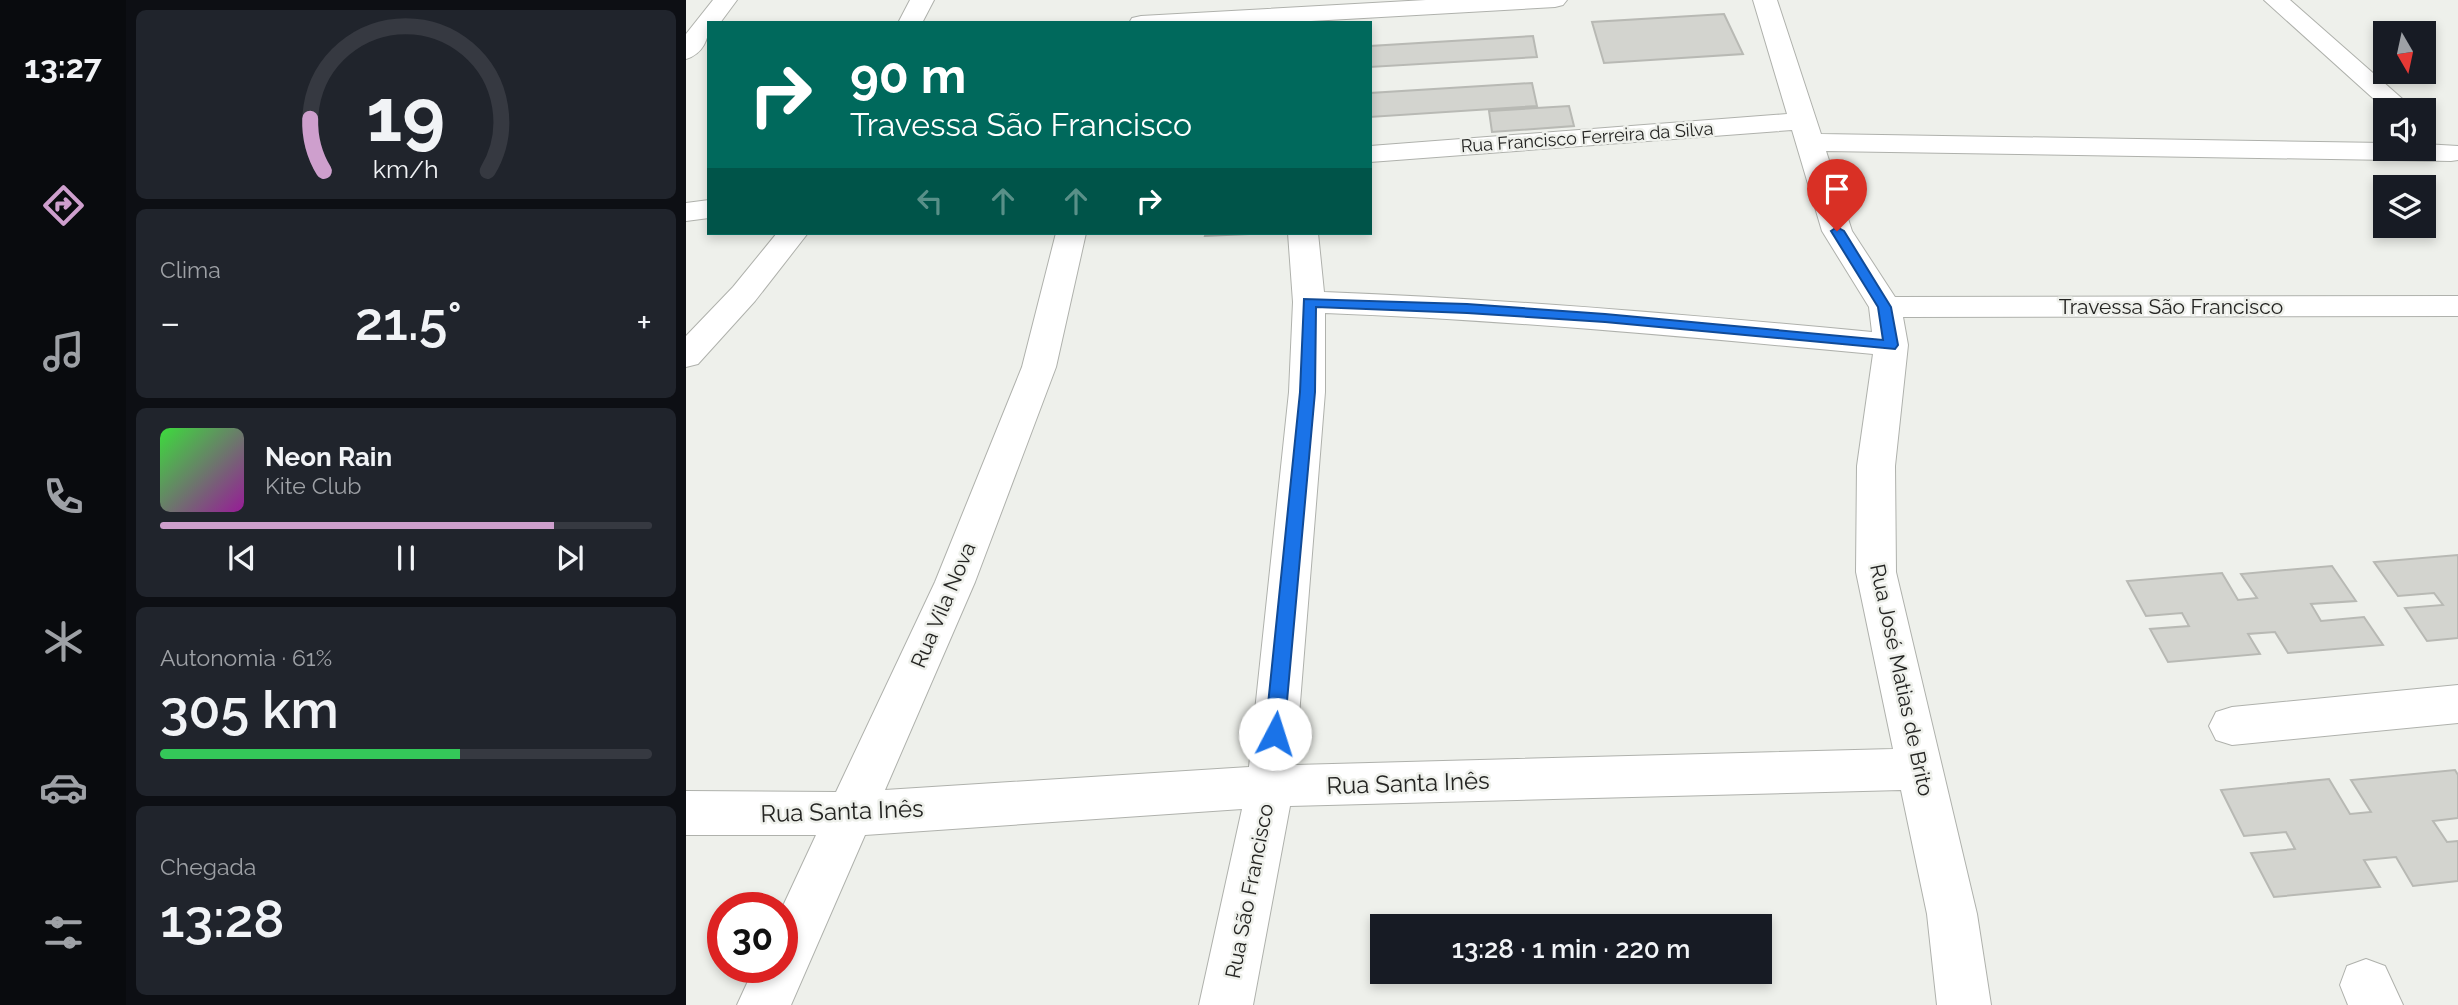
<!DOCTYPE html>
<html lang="pt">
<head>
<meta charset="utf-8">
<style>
	body { margin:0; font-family:Raleway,sans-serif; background:#20242c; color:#f1f3f6; height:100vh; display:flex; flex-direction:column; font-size:26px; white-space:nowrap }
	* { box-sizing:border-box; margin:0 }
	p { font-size:23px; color:#9ea1a6 }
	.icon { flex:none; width:38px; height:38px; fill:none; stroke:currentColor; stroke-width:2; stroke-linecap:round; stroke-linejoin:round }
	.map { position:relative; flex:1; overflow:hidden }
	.drawer { display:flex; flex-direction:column; gap:10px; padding:10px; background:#0d0f14; width:560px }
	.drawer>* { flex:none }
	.top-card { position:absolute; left:21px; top:21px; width:665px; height:214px; border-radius:0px; box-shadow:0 4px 10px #0003; background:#00695c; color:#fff; overflow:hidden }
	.needle { width:46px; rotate:171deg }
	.controls { position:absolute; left:1687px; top:21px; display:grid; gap:14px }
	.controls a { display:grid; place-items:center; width:63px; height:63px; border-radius:0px; background:#171b24; box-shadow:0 4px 10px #0003; font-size:35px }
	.speed { position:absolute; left:21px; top:892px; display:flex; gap:14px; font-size:35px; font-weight:700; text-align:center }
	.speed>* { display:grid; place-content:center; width:91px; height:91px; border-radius:50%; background:#171b24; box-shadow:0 4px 10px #0003; line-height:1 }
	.speed .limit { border:10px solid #d22; background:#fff; color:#111 }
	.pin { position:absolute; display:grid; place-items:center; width:60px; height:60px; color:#fff; margin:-72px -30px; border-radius:50% 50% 50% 0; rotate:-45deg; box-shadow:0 0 7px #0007 }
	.pin .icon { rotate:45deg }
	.me { position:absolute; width:77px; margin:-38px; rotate:5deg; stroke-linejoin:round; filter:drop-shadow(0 0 5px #0008) }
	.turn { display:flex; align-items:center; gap:24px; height:147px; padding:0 28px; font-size:32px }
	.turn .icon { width:91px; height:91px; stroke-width:2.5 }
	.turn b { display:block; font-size:49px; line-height:60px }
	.lanes { display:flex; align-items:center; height:66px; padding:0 28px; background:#0003; justify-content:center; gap:35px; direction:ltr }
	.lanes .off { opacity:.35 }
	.big { font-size:52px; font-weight:600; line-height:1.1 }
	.drawer .card { flex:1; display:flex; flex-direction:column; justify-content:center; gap:10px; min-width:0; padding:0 24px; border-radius:10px; background:#20242c }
	.drawer .dial { align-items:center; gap:0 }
	.dial svg { height:182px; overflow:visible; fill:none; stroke:#363941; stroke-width:7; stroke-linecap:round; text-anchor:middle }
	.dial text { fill:#f1f3f6; stroke:none }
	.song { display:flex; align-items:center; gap:21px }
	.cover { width:84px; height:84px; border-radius:10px; background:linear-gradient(135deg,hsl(120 70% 55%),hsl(300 70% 35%)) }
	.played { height:7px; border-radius:4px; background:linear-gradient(90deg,#ce9fcd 80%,#363941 80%) }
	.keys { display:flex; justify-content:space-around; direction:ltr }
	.heat { display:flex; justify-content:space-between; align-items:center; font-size:38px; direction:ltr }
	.charge { height:10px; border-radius:5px; background:linear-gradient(90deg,#34c759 61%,#363941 0) }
	.trip { position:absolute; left:684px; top:914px; width:402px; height:70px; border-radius:0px; background:#171b24; box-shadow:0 4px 10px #0003; font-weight:600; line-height:70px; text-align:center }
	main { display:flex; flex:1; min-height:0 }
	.dock { display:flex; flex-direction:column; width:126px; justify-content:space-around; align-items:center; background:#090b0e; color:#9ea1a6 }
	.dock .icon { width:49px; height:49px }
	.dock .current { color:#ce9fcd }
	.dock b { font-size:32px; color:#f1f3f6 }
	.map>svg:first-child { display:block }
</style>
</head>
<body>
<main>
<nav class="dock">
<b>13:27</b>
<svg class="icon current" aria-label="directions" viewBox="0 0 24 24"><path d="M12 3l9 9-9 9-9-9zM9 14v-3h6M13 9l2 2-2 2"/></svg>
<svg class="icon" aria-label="music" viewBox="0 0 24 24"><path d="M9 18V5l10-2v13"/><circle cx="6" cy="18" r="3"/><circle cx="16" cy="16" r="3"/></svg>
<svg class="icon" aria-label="phone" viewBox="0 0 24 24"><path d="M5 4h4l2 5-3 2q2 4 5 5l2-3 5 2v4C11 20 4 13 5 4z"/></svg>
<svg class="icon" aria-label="climate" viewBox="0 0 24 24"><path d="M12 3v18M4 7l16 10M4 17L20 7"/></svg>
<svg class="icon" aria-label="car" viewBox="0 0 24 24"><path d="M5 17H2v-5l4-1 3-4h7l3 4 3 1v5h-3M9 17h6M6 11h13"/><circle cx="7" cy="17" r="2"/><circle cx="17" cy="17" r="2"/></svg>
<svg class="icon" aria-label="filters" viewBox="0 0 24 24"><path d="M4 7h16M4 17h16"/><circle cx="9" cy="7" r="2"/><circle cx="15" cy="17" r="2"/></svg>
</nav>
<section class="drawer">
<div class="card dial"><svg viewBox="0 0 100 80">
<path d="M14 69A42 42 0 1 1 86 69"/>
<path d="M14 69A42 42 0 0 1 8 46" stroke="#ce9fcd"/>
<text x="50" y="56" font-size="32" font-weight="700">19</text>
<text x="50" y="72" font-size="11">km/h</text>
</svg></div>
<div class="card"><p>Clima</p>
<div class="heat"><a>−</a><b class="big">21.5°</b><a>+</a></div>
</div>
<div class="card">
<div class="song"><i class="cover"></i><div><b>Neon Rain</b><p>Kite Club</p></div></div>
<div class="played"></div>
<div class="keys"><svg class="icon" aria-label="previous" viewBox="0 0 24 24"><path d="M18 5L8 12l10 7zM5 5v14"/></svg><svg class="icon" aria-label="pause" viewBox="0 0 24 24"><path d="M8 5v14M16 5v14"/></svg><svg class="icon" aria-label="next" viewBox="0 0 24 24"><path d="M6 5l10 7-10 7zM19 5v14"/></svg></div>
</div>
<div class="card"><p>Autonomia · 61%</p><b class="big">305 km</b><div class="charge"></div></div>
<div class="card"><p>Chegada</p><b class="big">13:28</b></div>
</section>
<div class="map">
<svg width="1772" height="1005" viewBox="0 0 1772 1005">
	<rect width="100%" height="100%" fill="#eef0eb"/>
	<path fill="#d3d4cf" stroke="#b8b9b4" stroke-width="2" d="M 1038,14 L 1057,54 L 918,63 L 906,22 Z
		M 847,36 L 851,57 L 684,67 L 684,46 Z
		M 846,83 L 851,106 L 684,117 L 684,93 Z
		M 883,106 L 888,126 L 806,132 L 803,111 Z
		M 520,233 L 587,233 L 519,236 Z
		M 1772,555 L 1772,638 L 1741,641 L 1719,608 L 1757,605 L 1748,593 L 1712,596 L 1688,562 Z
		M 1646,566 L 1670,601 L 1625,604 L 1635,621 L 1678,617 L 1697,645 L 1602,653 L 1589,632 L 1562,634 L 1574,654 L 1482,662 L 1464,629 L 1503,626 L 1496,613 L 1460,616 L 1441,581 L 1536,573 L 1552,600 L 1571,598 L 1555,574 Z
		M 1769,770 L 1772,775 L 1772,818 L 1747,821 L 1761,842 L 1772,841 L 1772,881 L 1727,886 L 1710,857 L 1678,860 L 1694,887 L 1588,897 L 1565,853 L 1609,849 L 1600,832 L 1558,836 L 1535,790 L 1643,779 L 1664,814 L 1685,812 L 1665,780 Z"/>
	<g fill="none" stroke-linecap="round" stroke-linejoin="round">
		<defs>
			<path id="minor" d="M 27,0 L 51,0 L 34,23 L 23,23 C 23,39 17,54 0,59 L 0,34 Z
				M 224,0 L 248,0 L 236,23 L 212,23 Z
				M 740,0 L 881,0 L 877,5 L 869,7 L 590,23 L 443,23 L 446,18 L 455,16 Z
				M 1067,0 L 1091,0 L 1135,134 L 1699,143 L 1699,149 L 1738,149 L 1738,144 L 1772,146 L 1772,160 L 1765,161 L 1140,151 L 1166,231 L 1209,297 L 1772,296 L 1772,316 L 1217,317 L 1222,345 L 1209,466 L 1210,572 L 1291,914 L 1305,1005 L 1251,1005 L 1241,914 L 1215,790 L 604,806 L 567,1005 L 513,1005 L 556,809 L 179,835 L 105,1005 L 51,1005 L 68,968 L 96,968 L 96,908 L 130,835 L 0,835 L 0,791 L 150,792 L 249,582 L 336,367 L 370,233 L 400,233 L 370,367 L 289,582 L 199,790 L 563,767 L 603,392 L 607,302 L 602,233 L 632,233 L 638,292 C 822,299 1004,315 1186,332 L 1183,307 L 1136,231 L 1106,130 L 684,162 L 684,146 L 1101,114 ZM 639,313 C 822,320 1004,337 1187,354 L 1171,466 L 1170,572 L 1207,749 L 609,765 L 639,392 Z
				M 1578,0 L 1604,0 L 1729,110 L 1700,110 Z
				M 23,200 L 23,218 L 0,221 L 0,203 Z
				M 91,233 L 122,233 L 69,301 L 12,364 L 0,367 L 0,336 L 47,287 Z
				M 1772,685 L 1772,723 L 1546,745 L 1530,740 L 1523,726 L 1530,712 L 1546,707 Z
				M 1680,959 L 1699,966 L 1717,1005 L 1662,1005 L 1654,985 L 1661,966 Z"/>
		</defs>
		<use href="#minor" stroke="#afb1ac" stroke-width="2"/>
		<use href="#minor" fill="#fff" fill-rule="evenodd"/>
	</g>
	<path fill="#1a73e8" stroke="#114b97" stroke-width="2" d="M 1151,227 L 1158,231 L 1205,307 L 1212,345 L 1209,349 L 919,322 L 781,313 L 630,307 L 629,392 L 598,734 L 595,739 L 589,742 L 582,739 L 579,734 L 614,392 L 618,299 L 781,304 L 919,314 L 1197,340 L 1192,307 L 1145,231 Z"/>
	<g text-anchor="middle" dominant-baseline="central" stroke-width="5" stroke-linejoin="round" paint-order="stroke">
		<g font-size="18" fill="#242422" stroke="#eef0eb">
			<text transform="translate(901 137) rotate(-4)">Rua Francisco Ferreira da Silva</text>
		</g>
		<g font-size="21" fill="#242422" stroke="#eef0eb">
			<text x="1485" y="306">Travessa São Francisco</text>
			<text transform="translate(257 605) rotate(-67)">Rua Vila Nova</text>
			<text transform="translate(1216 680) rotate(78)">Rua José Matias de Brito</text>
			<text transform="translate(563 891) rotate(-79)">Rua São Francisco</text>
		</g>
		<g font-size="24" fill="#242422" stroke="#eef0eb">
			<text transform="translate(722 783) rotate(-2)">Rua Santa Inês</text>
			<text transform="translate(156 811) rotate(-2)">Rua Santa Inês</text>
		</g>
	</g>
</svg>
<div class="controls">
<a><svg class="needle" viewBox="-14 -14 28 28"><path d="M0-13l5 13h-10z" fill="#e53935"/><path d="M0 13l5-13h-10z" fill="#9ea1a6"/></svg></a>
<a><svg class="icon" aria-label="sound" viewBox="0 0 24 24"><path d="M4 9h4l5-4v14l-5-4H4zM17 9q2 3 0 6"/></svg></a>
<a><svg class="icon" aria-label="layers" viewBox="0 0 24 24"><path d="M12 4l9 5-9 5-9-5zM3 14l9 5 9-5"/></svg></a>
</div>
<div class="speed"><div class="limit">30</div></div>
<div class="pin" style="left:1151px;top:231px;background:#d93025"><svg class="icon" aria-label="arrive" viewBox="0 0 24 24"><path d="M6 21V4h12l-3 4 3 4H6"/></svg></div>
<svg class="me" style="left:589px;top:734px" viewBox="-20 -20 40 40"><circle r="19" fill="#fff"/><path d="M0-13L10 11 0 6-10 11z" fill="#1a73e8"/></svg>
<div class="trip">13:28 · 1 min · 220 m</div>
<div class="top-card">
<div class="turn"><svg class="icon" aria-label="right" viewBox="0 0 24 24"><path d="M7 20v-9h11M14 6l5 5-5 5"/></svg><div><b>90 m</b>Travessa São Francisco</div></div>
<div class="lanes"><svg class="icon off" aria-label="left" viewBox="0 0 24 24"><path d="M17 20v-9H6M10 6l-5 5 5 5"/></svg><svg class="icon off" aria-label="ahead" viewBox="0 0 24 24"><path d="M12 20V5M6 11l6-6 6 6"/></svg><svg class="icon off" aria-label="ahead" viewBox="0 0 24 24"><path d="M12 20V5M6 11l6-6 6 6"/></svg><svg class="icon" aria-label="right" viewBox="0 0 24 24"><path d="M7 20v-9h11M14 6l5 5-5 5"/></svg></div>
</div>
</div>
</main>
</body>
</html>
